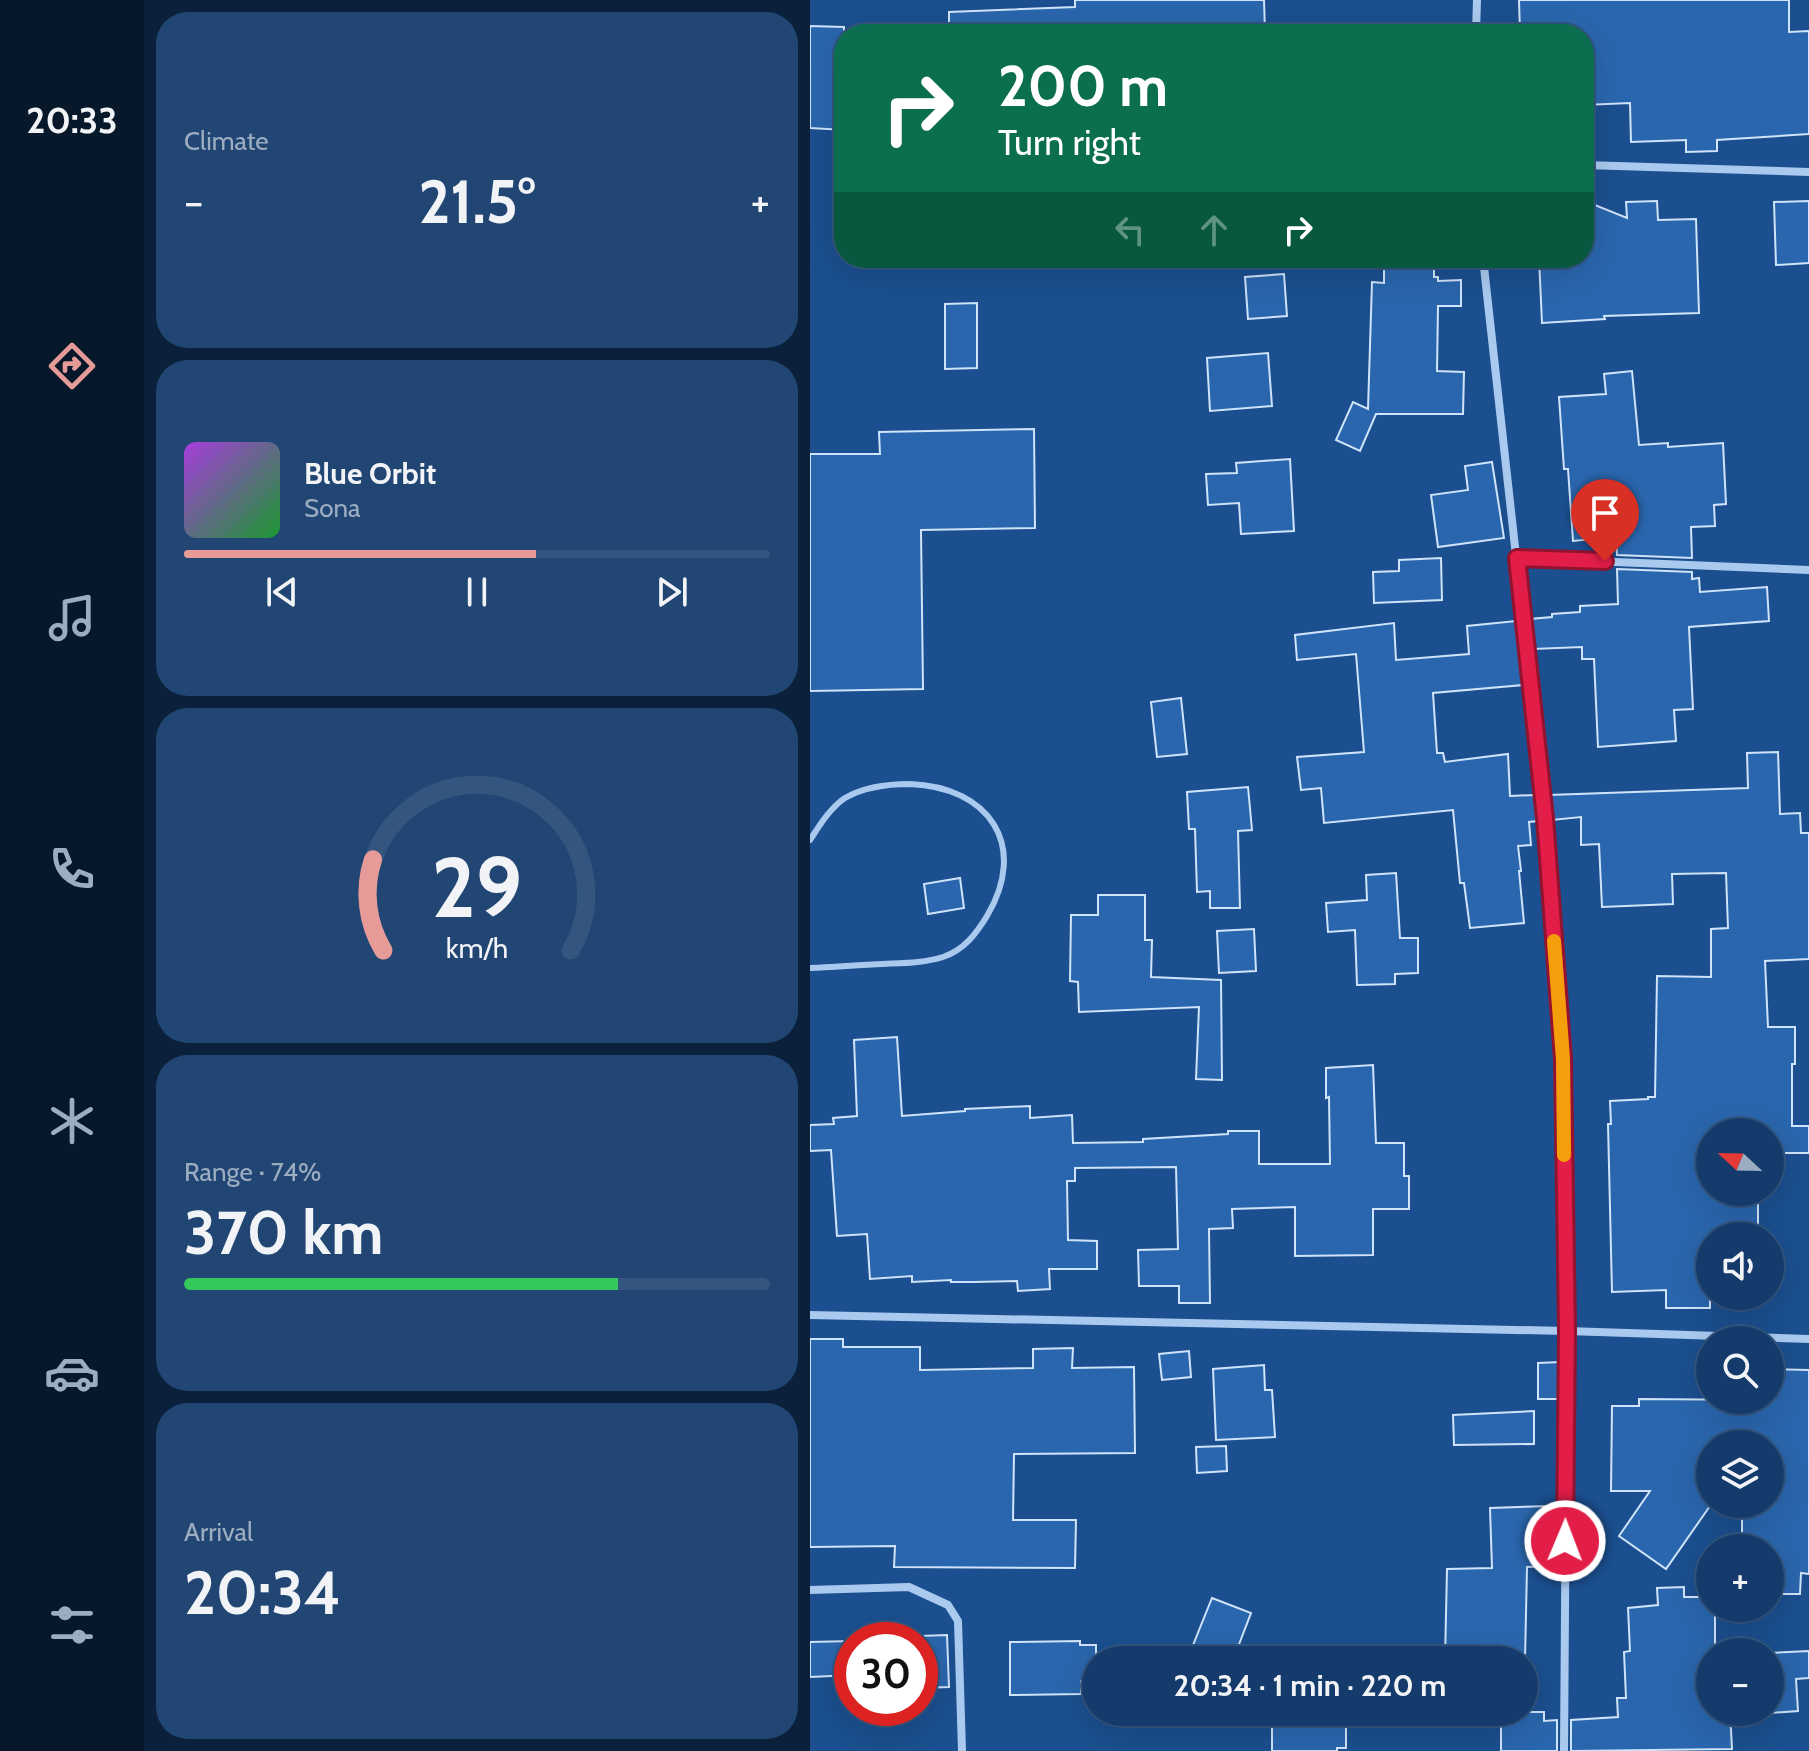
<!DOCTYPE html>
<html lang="en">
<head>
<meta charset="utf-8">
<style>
	body { margin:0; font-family:Cabin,sans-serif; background:#214673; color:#f1f3f6; height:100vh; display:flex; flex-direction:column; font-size:30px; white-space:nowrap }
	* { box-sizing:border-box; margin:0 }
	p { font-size:26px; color:#9dadc1 }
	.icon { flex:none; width:44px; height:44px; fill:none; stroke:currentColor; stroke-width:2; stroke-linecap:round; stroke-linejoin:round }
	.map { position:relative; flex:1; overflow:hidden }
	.details { display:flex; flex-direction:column; gap:12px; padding:12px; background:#0b203b; width:666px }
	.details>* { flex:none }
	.banner { position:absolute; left:24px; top:24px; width:760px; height:244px; border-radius:32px; box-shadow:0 8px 32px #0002,0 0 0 2px #33557e; background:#0b6e4f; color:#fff; overflow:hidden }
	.needle { width:52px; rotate:292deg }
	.tools { position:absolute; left:886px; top:1118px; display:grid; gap:16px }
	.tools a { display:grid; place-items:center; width:88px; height:88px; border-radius:50%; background:#143b6b; box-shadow:0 8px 32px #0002,0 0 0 2px #33557e; font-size:40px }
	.speed { position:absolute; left:24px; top:1622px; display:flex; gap:16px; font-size:40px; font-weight:700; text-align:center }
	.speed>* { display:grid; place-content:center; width:104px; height:104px; border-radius:50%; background:#143b6b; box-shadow:0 8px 32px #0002,0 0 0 2px #33557e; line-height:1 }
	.speed .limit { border:12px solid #d22; background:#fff; color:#111 }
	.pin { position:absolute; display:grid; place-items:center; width:68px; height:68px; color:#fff; margin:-82px -34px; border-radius:50% 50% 50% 0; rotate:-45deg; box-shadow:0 0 8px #0007 }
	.pin .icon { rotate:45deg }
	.me { position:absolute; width:88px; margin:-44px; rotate:1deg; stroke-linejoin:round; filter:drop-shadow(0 0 6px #0008) }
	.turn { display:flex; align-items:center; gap:28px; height:168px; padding:0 32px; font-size:36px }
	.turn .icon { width:104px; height:104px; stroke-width:2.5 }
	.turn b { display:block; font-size:56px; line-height:68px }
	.lanes { display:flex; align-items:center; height:76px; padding:0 32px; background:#0003; justify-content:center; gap:40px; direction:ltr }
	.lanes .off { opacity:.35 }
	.big { font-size:60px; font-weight:700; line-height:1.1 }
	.details .card { flex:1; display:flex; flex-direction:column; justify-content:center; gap:12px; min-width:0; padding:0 28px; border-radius:32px; background:#214673 }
	.details .dial { align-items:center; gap:0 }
	.dial svg { height:208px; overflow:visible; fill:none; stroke:#33557e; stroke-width:7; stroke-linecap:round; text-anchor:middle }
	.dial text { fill:#f1f3f6; stroke:none }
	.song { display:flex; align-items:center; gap:24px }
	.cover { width:96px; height:96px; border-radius:12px; background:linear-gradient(135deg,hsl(280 70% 55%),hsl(130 70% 35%)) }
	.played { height:8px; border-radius:4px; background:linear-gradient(90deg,#e69b98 60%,#33557e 60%) }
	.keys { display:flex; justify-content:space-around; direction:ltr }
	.heat { display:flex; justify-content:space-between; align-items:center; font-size:44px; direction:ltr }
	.charge { height:12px; border-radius:6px; background:linear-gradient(90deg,#34c759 74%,#33557e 0) }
	.trip { position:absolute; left:272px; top:1646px; width:456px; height:80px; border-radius:40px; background:#143b6b; box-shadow:0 8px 32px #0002,0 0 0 2px #33557e; font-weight:700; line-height:80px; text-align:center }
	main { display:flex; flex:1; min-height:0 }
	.tabs { display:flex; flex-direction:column; width:144px; justify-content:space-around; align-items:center; background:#08182b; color:#9dadc1 }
	.tabs .icon { width:56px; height:56px }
	.tabs .selected { color:#e69b98 }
	.tabs b { font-size:36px; color:#f1f3f6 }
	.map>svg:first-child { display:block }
</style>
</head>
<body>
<main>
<nav class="tabs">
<b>20:33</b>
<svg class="icon selected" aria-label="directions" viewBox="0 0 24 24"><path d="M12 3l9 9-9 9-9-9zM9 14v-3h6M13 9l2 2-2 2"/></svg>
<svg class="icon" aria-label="music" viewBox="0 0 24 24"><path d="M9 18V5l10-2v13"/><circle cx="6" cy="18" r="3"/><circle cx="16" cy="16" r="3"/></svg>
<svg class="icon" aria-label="phone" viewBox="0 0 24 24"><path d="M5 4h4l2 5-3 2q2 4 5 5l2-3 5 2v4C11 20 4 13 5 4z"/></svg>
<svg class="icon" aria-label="climate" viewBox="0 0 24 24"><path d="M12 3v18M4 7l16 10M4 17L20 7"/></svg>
<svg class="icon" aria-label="car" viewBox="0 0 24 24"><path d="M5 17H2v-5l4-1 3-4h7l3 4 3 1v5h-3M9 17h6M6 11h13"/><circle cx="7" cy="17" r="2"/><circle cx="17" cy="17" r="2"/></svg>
<svg class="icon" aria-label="filters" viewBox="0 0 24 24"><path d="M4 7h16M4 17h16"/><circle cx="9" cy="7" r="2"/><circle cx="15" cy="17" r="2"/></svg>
</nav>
<section class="details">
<div class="card"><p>Climate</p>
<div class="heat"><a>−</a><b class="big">21.5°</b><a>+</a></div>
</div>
<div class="card">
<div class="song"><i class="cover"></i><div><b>Blue Orbit</b><p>Sona</p></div></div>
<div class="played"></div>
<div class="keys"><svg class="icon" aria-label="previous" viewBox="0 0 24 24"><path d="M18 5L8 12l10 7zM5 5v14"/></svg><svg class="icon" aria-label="pause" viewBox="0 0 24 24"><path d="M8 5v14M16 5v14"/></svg><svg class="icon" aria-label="next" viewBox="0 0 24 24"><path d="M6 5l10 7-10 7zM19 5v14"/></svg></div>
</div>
<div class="card dial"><svg viewBox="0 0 100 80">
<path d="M14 69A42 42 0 1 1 86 69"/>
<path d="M14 69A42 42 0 0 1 10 34" stroke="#e69b98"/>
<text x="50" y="56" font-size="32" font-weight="700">29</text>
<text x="50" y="72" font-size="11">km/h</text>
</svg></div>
<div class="card"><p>Range · 74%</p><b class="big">370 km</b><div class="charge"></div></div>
<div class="card"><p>Arrival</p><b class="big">20:34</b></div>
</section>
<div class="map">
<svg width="999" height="1751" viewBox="0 0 999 1751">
	<rect width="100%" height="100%" fill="#1b4f8f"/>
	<path fill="#2a66ad" stroke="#cfe3fa" stroke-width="2" d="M 265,0 L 454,0 L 455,31 L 422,34 L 354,34 L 354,29 L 290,32 L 290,34 L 139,34 L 139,12 L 265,7 Z
		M 709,0 L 979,0 L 979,32 L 999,31 L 999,134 L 907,140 L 907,151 L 876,152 L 876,140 L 821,142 L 820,103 L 774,105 L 774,34 L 710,34 Z
		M 0,26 L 34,27 L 34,130 L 0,128 Z
		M 847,201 L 848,220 L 886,219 L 889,313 L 794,316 L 795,319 L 732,323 L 729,258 L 774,258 L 774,218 L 780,203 L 817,218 L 816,202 Z
		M 999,201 L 999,263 L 966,265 L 964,202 Z
		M 574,258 L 624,258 L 624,277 L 628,277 L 628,281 L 651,280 L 651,306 L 628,306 L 627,371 L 654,372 L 653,414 L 566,414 L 550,451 L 526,440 L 543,402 L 558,409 L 562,282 L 574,283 Z
		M 474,274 L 477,316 L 438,319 L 435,277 Z
		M 167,303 L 167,368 L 135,369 L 135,304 Z
		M 458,353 L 462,406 L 400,411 L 397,358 Z
		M 822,371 L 829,445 L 858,443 L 858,447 L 913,443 L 916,504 L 904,505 L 905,526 L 881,527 L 882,558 L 807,555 L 806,537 L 763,541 L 758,469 L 754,469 L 749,397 L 796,394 L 794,374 Z
		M 224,429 L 225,528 L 111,530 L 113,689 L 0,691 L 0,454 L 70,454 L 69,432 Z
		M 480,459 L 484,531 L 431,534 L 429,503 L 398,505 L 396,474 L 427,473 L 426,463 Z
		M 682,462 L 694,538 L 628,547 L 621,495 L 658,490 L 655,466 Z
		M 631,558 L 632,600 L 564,603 L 563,572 L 589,571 L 589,560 Z
		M 807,569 L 882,572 L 882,579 L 889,578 L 890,592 L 957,587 L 959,621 L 879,627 L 883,709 L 864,710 L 866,741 L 788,747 L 784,659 L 772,659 L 772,647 L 723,649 L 720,619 L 742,617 L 742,614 L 770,612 L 770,606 L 808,604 Z
		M 706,621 L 713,685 L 623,693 L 627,753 L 633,753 L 635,762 L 698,754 L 700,796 L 725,795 L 728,821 L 719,822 L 721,845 L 708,846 L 711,871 L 709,871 L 714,923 L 660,928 L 654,883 L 650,883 L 643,810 L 514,823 L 511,788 L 491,790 L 487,757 L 554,752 L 546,654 L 487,660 L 485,635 L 584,623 L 586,660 L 659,654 L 657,626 Z
		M 371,698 L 377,754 L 347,757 L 341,702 Z
		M 968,752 L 970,814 L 990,813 L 991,833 L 999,833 L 999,959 L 955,961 L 958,1027 L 985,1027 L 985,1064 L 982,1064 L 982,1126 L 999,1126 L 999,1153 L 960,1153 L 960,1132 L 900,1132 L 900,1192 L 948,1192 L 948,1236 L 900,1236 L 900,1308 L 856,1308 L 856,1290 L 802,1292 L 798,1124 L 801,1124 L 800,1101 L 838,1099 L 838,1097 L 845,1097 L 847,976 L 901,977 L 901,929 L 918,928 L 916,873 L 862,874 L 863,904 L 792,907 L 789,844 L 771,845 L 771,817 L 742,820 L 739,795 L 938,788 L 937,753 Z
		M 438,787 L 442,830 L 428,831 L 430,908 L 400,908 L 400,891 L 387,892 L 385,829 L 379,829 L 377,792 Z
		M 586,873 L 590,938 L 608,938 L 608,973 L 585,974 L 585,984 L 547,985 L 545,930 L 518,932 L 516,903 L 557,900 L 556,875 Z
		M 150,878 L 154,908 L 118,914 L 114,884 Z
		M 288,895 L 335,895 L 335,940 L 342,940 L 341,977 L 411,980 L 412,1080 L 386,1079 L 389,1007 L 269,1012 L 268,982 L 260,981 L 261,915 L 288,915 Z
		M 444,929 L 446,971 L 409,973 L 407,931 Z
		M 87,1037 L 92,1116 L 155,1111 L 155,1109 L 220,1106 L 220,1118 L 262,1115 L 263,1143 L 333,1142 L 333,1139 L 418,1134 L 418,1131 L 449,1131 L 449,1164 L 520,1164 L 519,1097 L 516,1098 L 516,1068 L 563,1065 L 566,1143 L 594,1143 L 594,1176 L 599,1176 L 599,1209 L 563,1209 L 563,1255 L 485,1256 L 485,1207 L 422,1209 L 423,1228 L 399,1229 L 400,1303 L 369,1303 L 369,1286 L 329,1286 L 328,1250 L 368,1249 L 366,1167 L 265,1168 L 265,1181 L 257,1181 L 258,1240 L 287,1241 L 287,1269 L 239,1269 L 240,1289 L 208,1291 L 207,1281 L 164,1282 L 141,1282 L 141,1280 L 102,1282 L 102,1276 L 60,1279 L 57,1234 L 27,1236 L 21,1150 L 0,1151 L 0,1125 L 24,1124 L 23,1118 L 47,1116 L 44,1040 Z
		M 0,1339 L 33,1339 L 33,1347 L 110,1347 L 110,1370 L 223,1368 L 223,1349 L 263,1348 L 262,1368 L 324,1367 L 325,1453 L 204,1454 L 203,1520 L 266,1520 L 265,1568 L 84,1567 L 85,1546 L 0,1547 Z
		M 379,1351 L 381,1377 L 352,1380 L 349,1354 Z
		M 750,1362 L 750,1399 L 728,1399 L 728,1363 Z
		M 454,1365 L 455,1390 L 462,1390 L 465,1437 L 406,1440 L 403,1369 Z
		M 960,1369 L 999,1370 L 999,1574 L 991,1573 L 990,1594 L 964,1594 L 965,1577 L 960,1577 L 960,1548 L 932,1548 L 932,1504 L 960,1504 L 960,1444 L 900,1444 L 900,1506 L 856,1569 L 809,1536 L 840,1491 L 801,1491 L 802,1406 L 829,1406 L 829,1399 L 960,1400 Z
		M 724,1411 L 724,1444 L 644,1445 L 643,1415 Z
		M 416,1446 L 417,1471 L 387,1473 L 386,1447 Z
		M 739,1506 L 741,1566 L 717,1567 L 715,1660 L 635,1660 L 637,1569 L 682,1568 L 680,1508 Z
		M 874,1587 L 874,1597 L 900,1597 L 900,1608 L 905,1608 L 905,1652 L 900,1652 L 900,1712 L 920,1712 L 922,1749 L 761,1751 L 761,1720 L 808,1717 L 807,1698 L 816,1698 L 814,1652 L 820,1651 L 818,1608 L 848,1605 L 847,1588 Z
		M 402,1598 L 441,1613 L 423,1660 L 377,1660 Z
		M 137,1635 L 139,1687 L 110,1688 L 110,1636 Z
		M 42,1641 L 42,1675 L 0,1677 L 0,1642 Z
		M 270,1641 L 270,1645 L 286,1645 L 286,1681 L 271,1681 L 271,1694 L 200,1695 L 200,1642 Z
		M 999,1651 L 999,1678 L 986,1679 L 988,1711 L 960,1713 L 960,1653 Z
		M 462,1712 L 536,1712 L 536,1748 L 527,1748 L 527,1751 L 462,1751 Z
		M 691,1712 L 734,1712 L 734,1721 L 747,1720 L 747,1751 L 691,1751 Z"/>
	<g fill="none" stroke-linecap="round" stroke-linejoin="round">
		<path stroke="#a9c9ee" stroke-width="6" d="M 0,840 C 10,825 20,808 35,798 C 54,787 78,784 100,784 C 179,787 219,845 177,916 C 166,934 154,950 133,957 C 114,963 93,963 73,964 C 49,965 24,967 0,968"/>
		<path stroke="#a9c9ee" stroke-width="8" d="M 666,34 L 667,0
			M 774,165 L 999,172
			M 673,258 L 735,818 L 753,1059 L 757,1331 L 754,1751
			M 707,558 L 999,570
			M 0,1315 L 757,1331 L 999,1339
			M 0,1590 L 99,1587 L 138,1605 L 148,1621 L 152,1751"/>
	</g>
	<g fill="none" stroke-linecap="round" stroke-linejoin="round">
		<defs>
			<path id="route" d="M 755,1541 L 757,1331 L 753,1059 L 735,818 L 707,558 L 795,561"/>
		</defs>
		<use href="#route" stroke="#92132f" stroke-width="20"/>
		<use href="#route" stroke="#e11d48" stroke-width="14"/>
		<path stroke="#f59e0b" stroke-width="14" d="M 744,941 L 753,1059 L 754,1155"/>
	</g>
</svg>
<div class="tools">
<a><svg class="needle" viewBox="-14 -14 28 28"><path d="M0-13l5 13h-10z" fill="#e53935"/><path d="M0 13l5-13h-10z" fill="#9dadc1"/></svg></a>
<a><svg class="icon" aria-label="sound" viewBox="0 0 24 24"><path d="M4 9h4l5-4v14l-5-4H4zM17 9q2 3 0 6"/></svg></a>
<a><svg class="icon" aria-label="search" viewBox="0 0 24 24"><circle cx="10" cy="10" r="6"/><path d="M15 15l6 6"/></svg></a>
<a><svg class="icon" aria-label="layers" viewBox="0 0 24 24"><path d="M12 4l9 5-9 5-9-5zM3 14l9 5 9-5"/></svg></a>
<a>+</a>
<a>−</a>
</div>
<div class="speed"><div class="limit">30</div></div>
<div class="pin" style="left:795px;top:561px;background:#d93025"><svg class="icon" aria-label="arrive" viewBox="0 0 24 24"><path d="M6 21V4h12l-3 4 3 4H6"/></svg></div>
<svg class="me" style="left:755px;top:1541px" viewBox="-20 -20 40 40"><circle r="17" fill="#e11d48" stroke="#fff" stroke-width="3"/><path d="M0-11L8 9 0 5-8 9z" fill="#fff"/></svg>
<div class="trip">20:34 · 1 min · 220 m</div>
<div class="banner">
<div class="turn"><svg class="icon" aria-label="right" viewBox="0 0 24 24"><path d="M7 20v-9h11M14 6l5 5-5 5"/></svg><div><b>200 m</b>Turn right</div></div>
<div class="lanes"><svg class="icon off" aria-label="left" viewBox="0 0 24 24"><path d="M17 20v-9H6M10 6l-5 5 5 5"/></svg><svg class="icon off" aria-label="ahead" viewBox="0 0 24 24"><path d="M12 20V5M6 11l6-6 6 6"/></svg><svg class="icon" aria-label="right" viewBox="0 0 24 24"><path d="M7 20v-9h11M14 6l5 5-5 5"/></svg></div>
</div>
</div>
</main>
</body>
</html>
